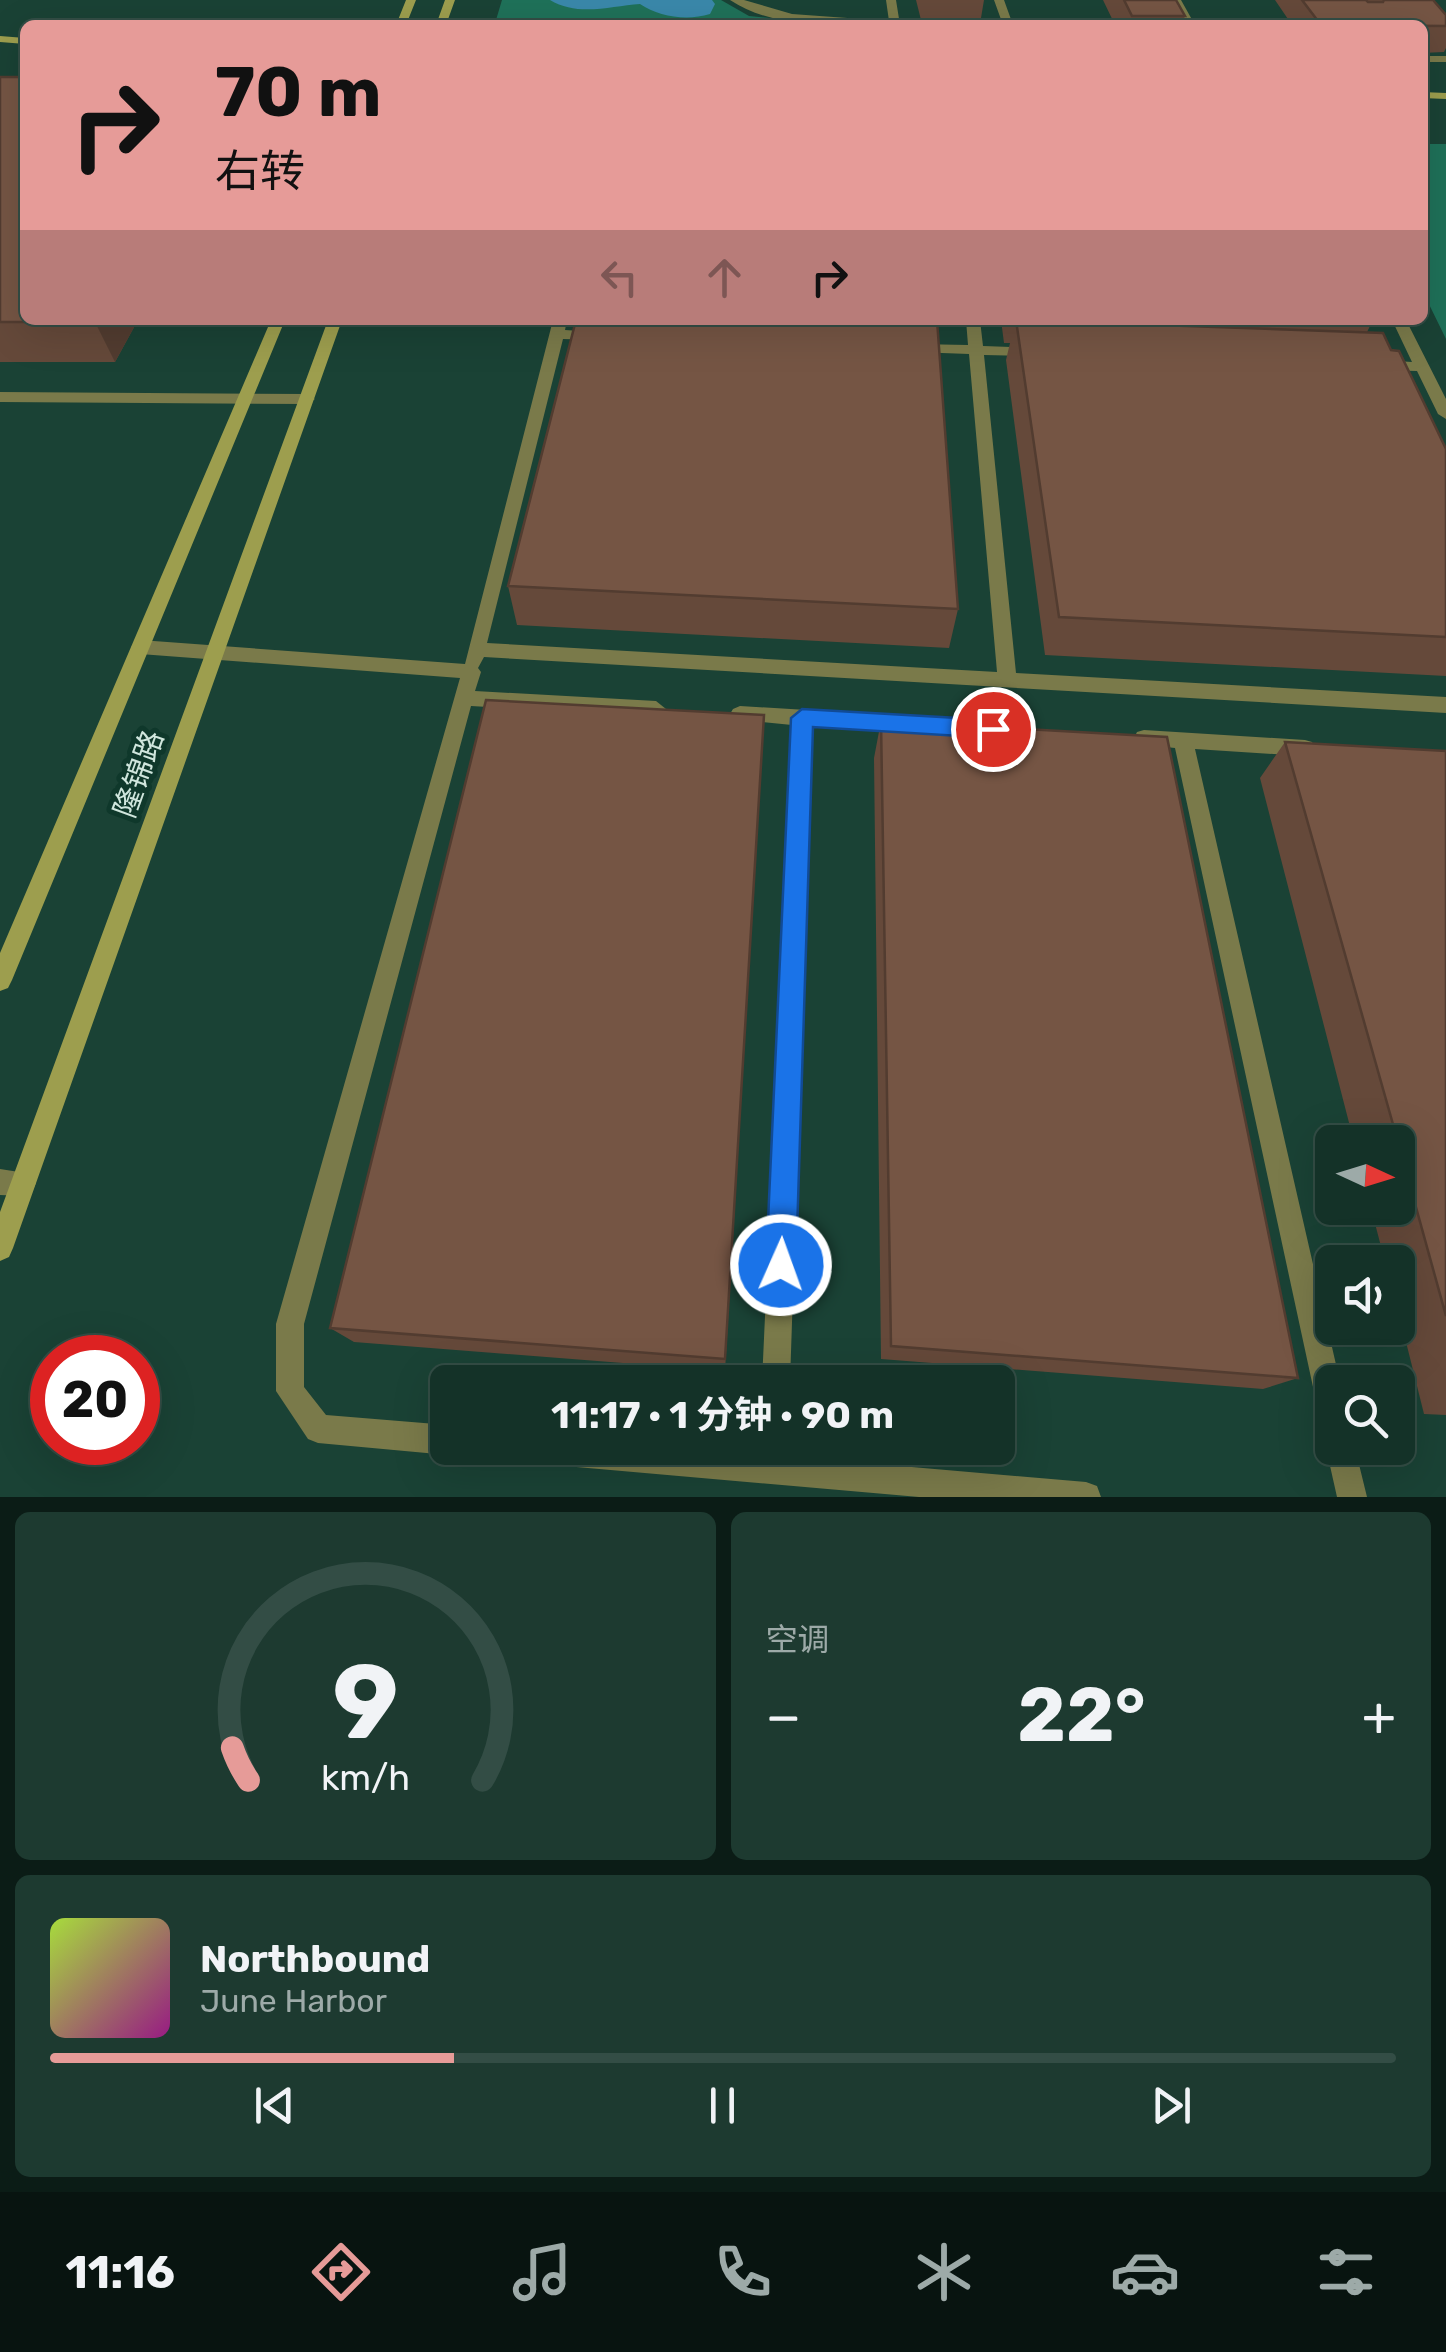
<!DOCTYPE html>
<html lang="zh">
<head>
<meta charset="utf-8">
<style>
	body { margin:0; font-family:Rubik,"Noto Sans SC",sans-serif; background:#1d3a30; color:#f1f3f6; height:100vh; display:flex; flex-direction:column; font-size:38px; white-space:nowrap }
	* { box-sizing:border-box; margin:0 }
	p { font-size:32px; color:#9daaa8 }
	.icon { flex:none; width:55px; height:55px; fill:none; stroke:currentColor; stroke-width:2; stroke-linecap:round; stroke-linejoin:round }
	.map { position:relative; height:1497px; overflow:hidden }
	.side { display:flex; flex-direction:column; gap:15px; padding:15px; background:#0b1c16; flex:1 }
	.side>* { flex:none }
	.top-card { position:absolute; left:20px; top:20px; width:1408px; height:305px; border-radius:15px; box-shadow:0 10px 40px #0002,0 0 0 2px #334d45; background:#e69b98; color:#111; overflow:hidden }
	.needle { width:65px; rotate:94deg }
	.buttons { position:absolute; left:1315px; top:1125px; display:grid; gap:20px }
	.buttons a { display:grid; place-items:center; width:100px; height:100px; border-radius:15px; background:#143228; box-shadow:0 10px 40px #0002,0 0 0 2px #334d45; font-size:50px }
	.speed { position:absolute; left:30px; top:1335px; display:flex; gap:20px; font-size:50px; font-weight:700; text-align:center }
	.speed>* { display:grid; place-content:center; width:130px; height:130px; border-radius:50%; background:#143228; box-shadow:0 10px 40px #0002,0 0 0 2px #334d45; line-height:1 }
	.speed .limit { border:15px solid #d22; background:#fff; color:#111 }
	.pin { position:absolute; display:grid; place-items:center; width:85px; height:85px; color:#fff; margin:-42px; border:5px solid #fff; border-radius:50%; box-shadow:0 2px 10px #0007 }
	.me { position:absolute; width:110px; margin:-55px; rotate:2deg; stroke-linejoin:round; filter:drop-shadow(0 0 8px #0008) }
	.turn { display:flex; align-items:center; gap:35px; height:210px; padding:0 30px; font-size:45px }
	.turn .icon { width:130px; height:130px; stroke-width:2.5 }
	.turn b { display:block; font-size:70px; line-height:85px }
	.lanes { display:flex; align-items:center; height:95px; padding:0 30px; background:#0003; justify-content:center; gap:50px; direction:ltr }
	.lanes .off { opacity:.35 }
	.big { font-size:75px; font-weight:700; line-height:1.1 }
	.side .tile { flex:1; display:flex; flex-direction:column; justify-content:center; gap:15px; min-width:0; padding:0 35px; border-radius:15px; background:#1d3a30 }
	.side .dial { align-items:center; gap:0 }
	.dial svg { height:260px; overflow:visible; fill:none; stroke:#334d45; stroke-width:7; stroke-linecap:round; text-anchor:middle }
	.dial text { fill:#f1f3f6; stroke:none }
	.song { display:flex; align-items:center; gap:30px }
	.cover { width:120px; height:120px; border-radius:15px; background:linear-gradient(135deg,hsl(80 70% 55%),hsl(310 70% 35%)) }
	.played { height:10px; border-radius:5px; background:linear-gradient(90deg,#e69b98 30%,#334d45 30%) }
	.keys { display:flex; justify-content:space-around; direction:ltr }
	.heat { display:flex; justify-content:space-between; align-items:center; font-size:55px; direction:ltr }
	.side .tiles { flex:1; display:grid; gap:15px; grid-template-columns:1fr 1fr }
	.tile:last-child { grid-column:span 2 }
	.trip { position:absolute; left:430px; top:1365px; width:585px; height:100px; border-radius:15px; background:#143228; box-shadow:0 10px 40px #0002,0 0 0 2px #334d45; font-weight:700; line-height:100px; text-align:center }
	.dock { display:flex; height:160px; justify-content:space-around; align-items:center; background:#081410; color:#9daaa8 }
	.dock .icon { width:70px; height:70px }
	.dock .selected { color:#e69b98 }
	.dock b { font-size:45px; color:#f1f3f6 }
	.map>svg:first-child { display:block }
</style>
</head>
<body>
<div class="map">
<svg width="1446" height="1497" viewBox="0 0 1446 1497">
	<rect width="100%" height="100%" fill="#1a4235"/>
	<path fill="#1f7159" d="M 502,0 L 721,0 L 749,16 L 842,25 L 596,25 L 496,20 Z
		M 1423,144 L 1446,144 L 1446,339 L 1423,292 Z"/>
	<path fill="#3a88aa" d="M 550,0 L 712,0 L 715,4 L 710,14 C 687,21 659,17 640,4 C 611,6 578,17 550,0 Z"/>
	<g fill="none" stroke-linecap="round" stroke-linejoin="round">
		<path fill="#7a7a4a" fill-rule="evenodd" d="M 730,0 L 744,0 L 792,14 L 889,21 L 886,0 L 896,0 L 900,25 C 847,25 776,31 730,0 Z
			M 994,0 L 1004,0 L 1013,25 L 1003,25 Z
			M 1171,0 L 1181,0 L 1195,25 L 1185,25 Z
			M 1422,56 L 1446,56 L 1446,62 L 1422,62 Z
			M 553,320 L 567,320 L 565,330 L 596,332 L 603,336 L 596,340 L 563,339 L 487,643 L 997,672 L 969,354 L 915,352 L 908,348 L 915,344 L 968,345 L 966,320 L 980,320 L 983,346 L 1036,348 L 1043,352 L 1036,356 L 984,355 L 1016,673 L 1446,697 L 1446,713 L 484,657 L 478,668 L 481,672 L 475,691 L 656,701 L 666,709 L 656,717 L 471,706 L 304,1324 L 304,1387 L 326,1415 L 448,1425 L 448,1448 L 459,1448 L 448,1455 L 318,1443 L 308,1439 L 276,1391 L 276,1324 L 460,678 L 140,654 L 131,647 L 140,640 L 465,664 Z
			M 1392,320 L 1406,320 L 1446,399 L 1446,419 L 1438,414 L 1417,371 L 1380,370 L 1372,365 L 1380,360 L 1412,362 Z
			M 0,392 L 307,394 L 315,399 L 307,404 L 0,402 Z
			M 740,706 L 905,716 L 912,718 L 915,724 L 912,730 L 905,732 L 812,726 L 790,1382 L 762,1382 L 792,725 L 733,719 L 730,714 L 733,709 Z
			M 1144,730 L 1305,740 L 1312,742 L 1315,748 L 1312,754 L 1305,756 L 1195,749 L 1340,1382 L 1332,1382 L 1332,1424 L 1322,1420 L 1318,1410 L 1175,748 L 1137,744 L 1134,738 L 1137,732 Z
			M 0,1169 L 32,1174 L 36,1183 L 32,1192 L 23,1196 L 0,1195 Z
			M 1332,1437 L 1332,1448 L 1355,1448 L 1367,1497 L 1337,1497 L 1326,1448 Z
			M 516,1448 L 691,1448 L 1086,1482 L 1097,1486 L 1101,1497 L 919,1497 L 531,1463 L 521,1458 Z"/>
		<path fill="#9d9e4e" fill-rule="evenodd" d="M 406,0 L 416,0 L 406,25 L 396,25 Z
			M 445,0 L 455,0 L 446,25 L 436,25 Z
			M 0,36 L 25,38 L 25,44 L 0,42 Z
			M 1422,92 L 1446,93 L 1446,99 L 1422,98 Z
			M 271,320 L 285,320 L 12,980 L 8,988 L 0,991 L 0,953 Z
			M 328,320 L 342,320 L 13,1248 L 9,1257 L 0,1261 L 0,1212 Z"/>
	</g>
	<path fill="#65493a" d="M 916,0 L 984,0 L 980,24 L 922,24 Z
		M 1103,0 L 1176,0 L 1185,16 L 1182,25 L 1115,25 Z
		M 1275,0 L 1433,0 L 1446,15 L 1446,48 L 1444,52 L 1422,53 L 1422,25 L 1292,25 Z
		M 0,77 L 138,320 L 115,362 L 0,362 Z
		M 1001,320 L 1373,320 L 1367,332 L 1391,350 L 1446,449 L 1446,676 L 1045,655 L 1006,360 L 1010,343 L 1004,343 Z
		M 508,586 L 958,609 L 949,648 L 517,625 Z
		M 764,715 L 725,1371 L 354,1342 L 330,1328 Z
		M 881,721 L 1298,1378 L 1263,1389 L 881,1359 L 874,758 Z
		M 1285,742 L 1446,751 L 1446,1415 L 1424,1414 L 1398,1310 L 1398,1262 L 1385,1262 L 1371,1208 L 1398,1208 L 1398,1142 L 1354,1142 L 1260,778 Z"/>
	<path fill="#523c30" d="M 96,320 L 138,320 L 115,362 L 95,322 Z"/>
	<path fill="#755544" stroke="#523c30" stroke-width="2.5" d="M 1124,0 L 1176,0 L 1185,16 L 1132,16 Z
		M 1302,0 L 1366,0 L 1368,2 L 1383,2 L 1384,0 L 1433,0 L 1446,15 L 1446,26 L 1321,25 Z
		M 0,77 L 25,77 L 25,320 L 96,320 L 95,322 L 0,322 Z
		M 576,320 L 937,320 L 958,609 L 508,586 Z
		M 1016,320 L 1383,333 L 1391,350 L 1399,351 L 1446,449 L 1446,637 L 1059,617 Z
		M 486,700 L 764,715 L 725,1359 L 330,1328 Z
		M 881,721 L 1167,737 L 1298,1378 L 891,1346 Z
		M 1285,742 L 1446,751 L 1446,1316 L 1398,1142 Z"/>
	<path fill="#1a73e8" stroke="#114b97" stroke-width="2.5" d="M 802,709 L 993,720 L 1004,729 L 993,738 L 813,727 L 796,1265 L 792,1276 L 781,1280 L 770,1276 L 766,1265 L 791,718 Z"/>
	<g text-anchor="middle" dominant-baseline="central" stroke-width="10" stroke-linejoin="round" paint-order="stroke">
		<g font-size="30" fill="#d0e6dd" stroke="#0f382b">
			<text transform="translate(139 774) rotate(-70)">隆锦路</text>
		</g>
	</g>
</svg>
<div class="buttons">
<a><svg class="needle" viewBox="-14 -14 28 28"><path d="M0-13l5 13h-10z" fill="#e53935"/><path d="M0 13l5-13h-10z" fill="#9daaa8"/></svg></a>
<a><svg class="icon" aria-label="sound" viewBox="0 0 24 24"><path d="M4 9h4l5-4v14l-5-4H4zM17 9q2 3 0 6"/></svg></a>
<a><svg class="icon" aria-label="search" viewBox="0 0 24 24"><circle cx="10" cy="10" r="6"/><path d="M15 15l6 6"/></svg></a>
</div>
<div class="speed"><div class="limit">20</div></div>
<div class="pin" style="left:993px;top:729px;background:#d93025"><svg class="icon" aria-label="arrive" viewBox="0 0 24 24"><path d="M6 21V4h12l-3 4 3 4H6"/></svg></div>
<svg class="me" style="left:781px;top:1265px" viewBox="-20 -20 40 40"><circle r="17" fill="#1a73e8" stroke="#fff" stroke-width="3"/><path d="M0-11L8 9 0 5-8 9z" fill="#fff"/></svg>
<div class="trip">11:17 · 1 分钟 · 90 m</div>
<div class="top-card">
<div class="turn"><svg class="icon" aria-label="right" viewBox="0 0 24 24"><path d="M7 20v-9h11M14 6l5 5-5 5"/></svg><div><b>70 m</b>右转</div></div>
<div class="lanes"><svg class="icon off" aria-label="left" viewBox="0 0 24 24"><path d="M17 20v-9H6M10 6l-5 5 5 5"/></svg><svg class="icon off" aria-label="ahead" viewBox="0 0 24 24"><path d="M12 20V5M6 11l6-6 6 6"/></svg><svg class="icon" aria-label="right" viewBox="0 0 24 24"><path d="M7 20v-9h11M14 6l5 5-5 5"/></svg></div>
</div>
</div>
<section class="side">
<div class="tiles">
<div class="tile dial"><svg viewBox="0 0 100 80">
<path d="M14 69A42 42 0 1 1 86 69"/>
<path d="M14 69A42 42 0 0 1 9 59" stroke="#e69b98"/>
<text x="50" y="56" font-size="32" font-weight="700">9</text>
<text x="50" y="72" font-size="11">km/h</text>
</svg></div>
<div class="tile"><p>空调</p>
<div class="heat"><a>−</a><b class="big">22°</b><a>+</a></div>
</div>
<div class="tile">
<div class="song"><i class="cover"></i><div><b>Northbound</b><p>June Harbor</p></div></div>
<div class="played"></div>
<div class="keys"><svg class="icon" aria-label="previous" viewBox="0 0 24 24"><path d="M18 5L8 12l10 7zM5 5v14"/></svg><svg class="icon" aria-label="pause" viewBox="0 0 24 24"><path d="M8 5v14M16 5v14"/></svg><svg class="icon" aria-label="next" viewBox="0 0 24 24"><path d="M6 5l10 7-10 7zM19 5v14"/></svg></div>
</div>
</div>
</section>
<nav class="dock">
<b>11:16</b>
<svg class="icon selected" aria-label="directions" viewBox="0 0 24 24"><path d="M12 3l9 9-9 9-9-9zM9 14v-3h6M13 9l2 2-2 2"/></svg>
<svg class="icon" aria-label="music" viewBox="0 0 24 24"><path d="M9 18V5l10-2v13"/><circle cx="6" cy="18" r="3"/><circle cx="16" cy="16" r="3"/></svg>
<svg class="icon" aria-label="phone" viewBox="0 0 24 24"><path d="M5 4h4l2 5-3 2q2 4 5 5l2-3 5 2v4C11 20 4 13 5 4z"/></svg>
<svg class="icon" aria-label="climate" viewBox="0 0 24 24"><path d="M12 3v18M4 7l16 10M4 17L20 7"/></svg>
<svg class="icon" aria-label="car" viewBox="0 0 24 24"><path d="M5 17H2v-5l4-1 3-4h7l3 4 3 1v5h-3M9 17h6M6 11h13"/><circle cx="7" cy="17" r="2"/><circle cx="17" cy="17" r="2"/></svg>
<svg class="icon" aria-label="filters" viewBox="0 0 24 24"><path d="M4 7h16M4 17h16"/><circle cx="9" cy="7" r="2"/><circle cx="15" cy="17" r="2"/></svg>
</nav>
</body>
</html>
